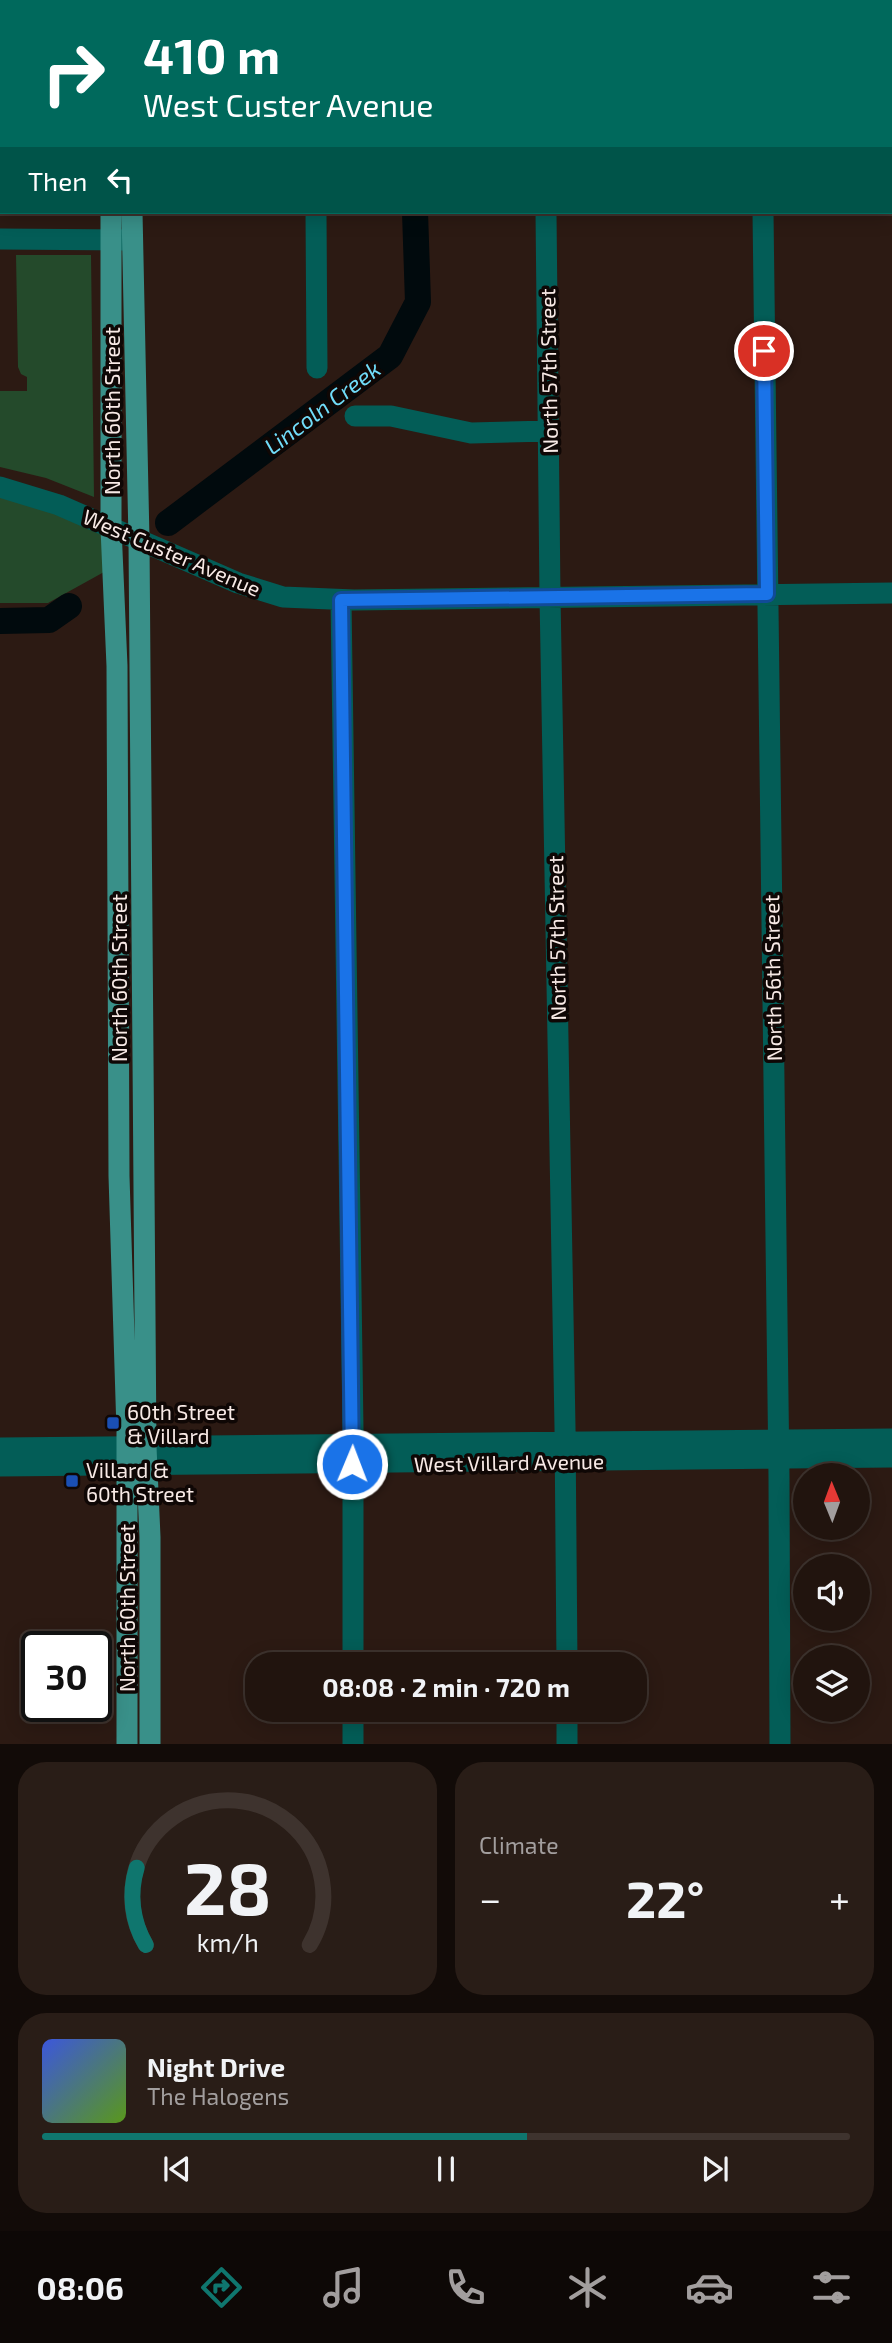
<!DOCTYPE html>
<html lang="en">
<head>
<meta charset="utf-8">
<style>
	body { margin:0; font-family:"Exo 2",sans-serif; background:#291d17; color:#f1f3f6; height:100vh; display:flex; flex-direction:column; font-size:26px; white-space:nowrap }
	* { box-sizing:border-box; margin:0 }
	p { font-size:23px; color:#a29e9e }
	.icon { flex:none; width:38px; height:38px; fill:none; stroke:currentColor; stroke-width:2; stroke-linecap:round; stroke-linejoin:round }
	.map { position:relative; height:1744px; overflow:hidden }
	.drawer { display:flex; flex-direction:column; gap:18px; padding:18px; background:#120b08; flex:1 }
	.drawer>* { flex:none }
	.banner { position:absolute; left:0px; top:0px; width:892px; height:214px; box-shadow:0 4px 18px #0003,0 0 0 2px #3e332e; background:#00695c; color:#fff; overflow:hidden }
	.needle { width:46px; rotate:359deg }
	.fabs { position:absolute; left:793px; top:1463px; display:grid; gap:14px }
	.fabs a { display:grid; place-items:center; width:77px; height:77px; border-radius:50%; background:#21140e; box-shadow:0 4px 18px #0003,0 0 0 2px #3e332e; font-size:35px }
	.speed { position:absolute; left:21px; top:1631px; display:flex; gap:14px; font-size:35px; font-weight:700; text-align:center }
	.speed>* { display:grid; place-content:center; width:91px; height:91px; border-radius:50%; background:#21140e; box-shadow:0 4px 18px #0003,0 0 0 2px #3e332e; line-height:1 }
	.speed .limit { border:4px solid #111; border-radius:10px; background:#fff; color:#111 }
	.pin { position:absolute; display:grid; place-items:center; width:60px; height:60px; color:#fff; margin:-30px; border:4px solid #fff; border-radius:50%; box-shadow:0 2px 7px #0007 }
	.me { position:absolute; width:77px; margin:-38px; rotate:1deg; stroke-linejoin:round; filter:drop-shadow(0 0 5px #0008) }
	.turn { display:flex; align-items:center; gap:24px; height:147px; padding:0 28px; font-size:32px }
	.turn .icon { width:91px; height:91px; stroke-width:2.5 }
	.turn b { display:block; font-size:49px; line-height:60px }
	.then { display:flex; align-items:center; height:66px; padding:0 28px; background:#0003; gap:14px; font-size:26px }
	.big { font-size:52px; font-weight:700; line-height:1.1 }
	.drawer .card { flex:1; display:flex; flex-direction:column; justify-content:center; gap:10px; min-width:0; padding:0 24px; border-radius:28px; background:#291d17 }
	.drawer .dial { align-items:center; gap:0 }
	.dial svg { height:182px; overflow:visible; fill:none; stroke:#3e332e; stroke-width:7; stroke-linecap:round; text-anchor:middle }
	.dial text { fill:#f1f3f6; stroke:none }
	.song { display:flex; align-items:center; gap:21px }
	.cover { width:84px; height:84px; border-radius:10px; background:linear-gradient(135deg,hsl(230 70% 55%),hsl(90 70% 35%)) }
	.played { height:7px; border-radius:4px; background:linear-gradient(90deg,#0f766e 60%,#3e332e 60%) }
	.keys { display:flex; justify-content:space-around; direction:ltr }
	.heat { display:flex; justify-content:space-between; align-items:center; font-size:38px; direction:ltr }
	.drawer .tiles { flex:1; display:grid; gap:18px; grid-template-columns:1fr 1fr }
	.card:last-child { grid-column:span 2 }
	.trip { position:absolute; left:245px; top:1652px; width:402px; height:70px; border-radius:28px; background:#21140e; box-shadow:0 4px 18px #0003,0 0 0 2px #3e332e; font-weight:700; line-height:70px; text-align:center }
	.dock { display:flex; height:112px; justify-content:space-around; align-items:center; background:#0d0806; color:#a29e9e }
	.dock .icon { width:49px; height:49px }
	.dock .active { color:#0f766e }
	.dock b { font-size:32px; color:#f1f3f6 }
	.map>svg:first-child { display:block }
</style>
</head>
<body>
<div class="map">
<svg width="892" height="1745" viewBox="0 0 892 1745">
	<rect width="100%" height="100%" fill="#2c1a13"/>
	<path fill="#244a2b" d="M 0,163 L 2,212 L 90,212 L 90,216 L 0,215 Z
		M 16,255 L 91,255 L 94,497 L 46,478 L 0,467 L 0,391 L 27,391 L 27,377 L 21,374 L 18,367 Z
		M 0,495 L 59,512 L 103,533 L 104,572 L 48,603 L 0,603 Z"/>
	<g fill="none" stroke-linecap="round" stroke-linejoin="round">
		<path stroke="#010a0d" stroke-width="26" d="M 408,0 L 408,2
			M 168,523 L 390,356 L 418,302 L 415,212
			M 0,621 L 49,620 L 69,606"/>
		<path stroke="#035d57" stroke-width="21" d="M 316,0 L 316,2
			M 545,0 L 545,2
			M 760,0 L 760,2
			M 0,42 L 2,42
			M 891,154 L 892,154
			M 316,212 L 317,368
			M 546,212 L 550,597 L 565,1427 L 567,1664
			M 763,212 L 779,1477 L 780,1745
			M 0,239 L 127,240
			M 355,416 L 391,416 L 471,433 L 549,431
			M 0,487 L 59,505 L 238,583 L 283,597 L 354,600 L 892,593
			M 341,600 L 353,1429 L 353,1664
			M 0,1448 L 892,1439
			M 0,1466 L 892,1457
			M 353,1710 L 353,1745
			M 567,1710 L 567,1745"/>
		<path stroke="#399089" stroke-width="21" d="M 109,0 L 109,2
			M 131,0 L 131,2
			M 111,212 L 111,528 L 117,666 L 119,1176 L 127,1431 L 127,1745
			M 132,212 L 139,540 L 146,1447 L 150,1537 L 150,1745"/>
	</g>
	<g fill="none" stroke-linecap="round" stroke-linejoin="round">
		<defs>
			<path id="route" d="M 352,1464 L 341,600 L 767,594 L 764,351"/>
		</defs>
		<use href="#route" stroke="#114b97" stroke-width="18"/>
		<use href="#route" stroke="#1a73e8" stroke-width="12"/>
	</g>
	<g fill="#1a4fb4" stroke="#0f0705" stroke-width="2.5">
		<rect x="106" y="1416" width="14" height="14" rx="3.5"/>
		<rect x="65" y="1474" width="14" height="14" rx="3.5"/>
	</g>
	<g text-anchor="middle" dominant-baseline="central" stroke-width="7" stroke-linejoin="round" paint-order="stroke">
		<g font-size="21" fill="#f8eae6" stroke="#0f0705">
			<text transform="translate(548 371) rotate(-91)">North 57th Street</text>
			<text transform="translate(111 411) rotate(-90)">North 60th Street</text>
			<text transform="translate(172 552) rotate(23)">West Custer Avenue</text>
			<text transform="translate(556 938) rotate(-91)">North 57th Street</text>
			<text transform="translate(118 978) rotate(-90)">North 60th Street</text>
			<text transform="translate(772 978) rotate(-91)">North 56th Street</text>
			<text transform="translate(509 1462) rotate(-1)">West Villard Avenue</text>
			<text transform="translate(126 1608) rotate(-90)">North 60th Street</text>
		</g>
		<g font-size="21" fill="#f8eae6" stroke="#0f0705" text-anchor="start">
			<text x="127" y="1411">60th Street<tspan x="127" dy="24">&amp; Villard</tspan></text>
			<text x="86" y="1469">Villard &amp;<tspan x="86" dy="24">60th Street</tspan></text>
		</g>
		<g font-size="23" font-style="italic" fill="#70dcf9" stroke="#0f0705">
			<text transform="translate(322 407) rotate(-37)">Lincoln Creek</text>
		</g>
	</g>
</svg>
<div class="fabs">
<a><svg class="needle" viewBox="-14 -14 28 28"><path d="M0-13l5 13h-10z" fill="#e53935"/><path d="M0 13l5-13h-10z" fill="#a29e9e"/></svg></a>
<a><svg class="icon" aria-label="sound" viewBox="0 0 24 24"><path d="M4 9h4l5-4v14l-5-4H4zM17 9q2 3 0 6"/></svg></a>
<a><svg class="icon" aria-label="layers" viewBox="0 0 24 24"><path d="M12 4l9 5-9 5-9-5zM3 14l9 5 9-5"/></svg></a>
</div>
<div class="speed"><div class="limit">30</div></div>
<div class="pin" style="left:764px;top:351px;background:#d93025"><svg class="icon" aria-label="arrive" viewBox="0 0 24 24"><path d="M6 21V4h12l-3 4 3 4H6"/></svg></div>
<svg class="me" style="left:352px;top:1464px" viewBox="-20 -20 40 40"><circle r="17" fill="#1a73e8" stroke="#fff" stroke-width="3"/><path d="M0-11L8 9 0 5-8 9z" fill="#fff"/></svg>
<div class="trip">08:08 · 2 min · 720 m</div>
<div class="banner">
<div class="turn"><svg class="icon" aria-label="right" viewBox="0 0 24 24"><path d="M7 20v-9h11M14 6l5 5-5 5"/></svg><div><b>410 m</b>West Custer Avenue</div></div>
<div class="then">Then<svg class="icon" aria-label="left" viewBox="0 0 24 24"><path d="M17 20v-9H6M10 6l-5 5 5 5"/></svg></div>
</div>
</div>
<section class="drawer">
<div class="tiles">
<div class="card dial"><svg viewBox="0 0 100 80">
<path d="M14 69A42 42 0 1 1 86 69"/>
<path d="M14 69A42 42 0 0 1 10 35" stroke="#0f766e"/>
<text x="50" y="56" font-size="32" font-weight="700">28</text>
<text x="50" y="72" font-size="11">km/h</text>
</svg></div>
<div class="card"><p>Climate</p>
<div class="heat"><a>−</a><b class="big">22°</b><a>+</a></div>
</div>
<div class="card">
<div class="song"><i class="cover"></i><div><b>Night Drive</b><p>The Halogens</p></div></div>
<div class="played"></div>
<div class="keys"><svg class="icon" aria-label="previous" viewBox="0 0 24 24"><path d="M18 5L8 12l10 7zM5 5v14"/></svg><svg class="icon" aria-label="pause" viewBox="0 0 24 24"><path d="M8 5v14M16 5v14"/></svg><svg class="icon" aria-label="next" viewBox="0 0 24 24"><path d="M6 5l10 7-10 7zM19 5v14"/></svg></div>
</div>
</div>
</section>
<nav class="dock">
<b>08:06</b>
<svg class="icon active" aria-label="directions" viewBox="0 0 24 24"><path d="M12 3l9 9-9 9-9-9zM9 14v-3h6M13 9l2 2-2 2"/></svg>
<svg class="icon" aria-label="music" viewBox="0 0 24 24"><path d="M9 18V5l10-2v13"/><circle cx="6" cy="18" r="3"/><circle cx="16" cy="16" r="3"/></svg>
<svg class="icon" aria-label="phone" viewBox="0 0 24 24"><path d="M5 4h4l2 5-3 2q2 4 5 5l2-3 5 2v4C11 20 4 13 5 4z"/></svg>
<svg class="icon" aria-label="climate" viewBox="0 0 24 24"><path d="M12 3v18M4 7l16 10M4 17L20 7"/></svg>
<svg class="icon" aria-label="car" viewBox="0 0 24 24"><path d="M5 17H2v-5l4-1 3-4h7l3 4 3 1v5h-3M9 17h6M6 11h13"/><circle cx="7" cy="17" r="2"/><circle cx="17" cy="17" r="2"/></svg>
<svg class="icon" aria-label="filters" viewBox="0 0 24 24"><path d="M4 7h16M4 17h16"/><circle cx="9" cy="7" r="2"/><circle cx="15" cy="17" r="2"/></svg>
</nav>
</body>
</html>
